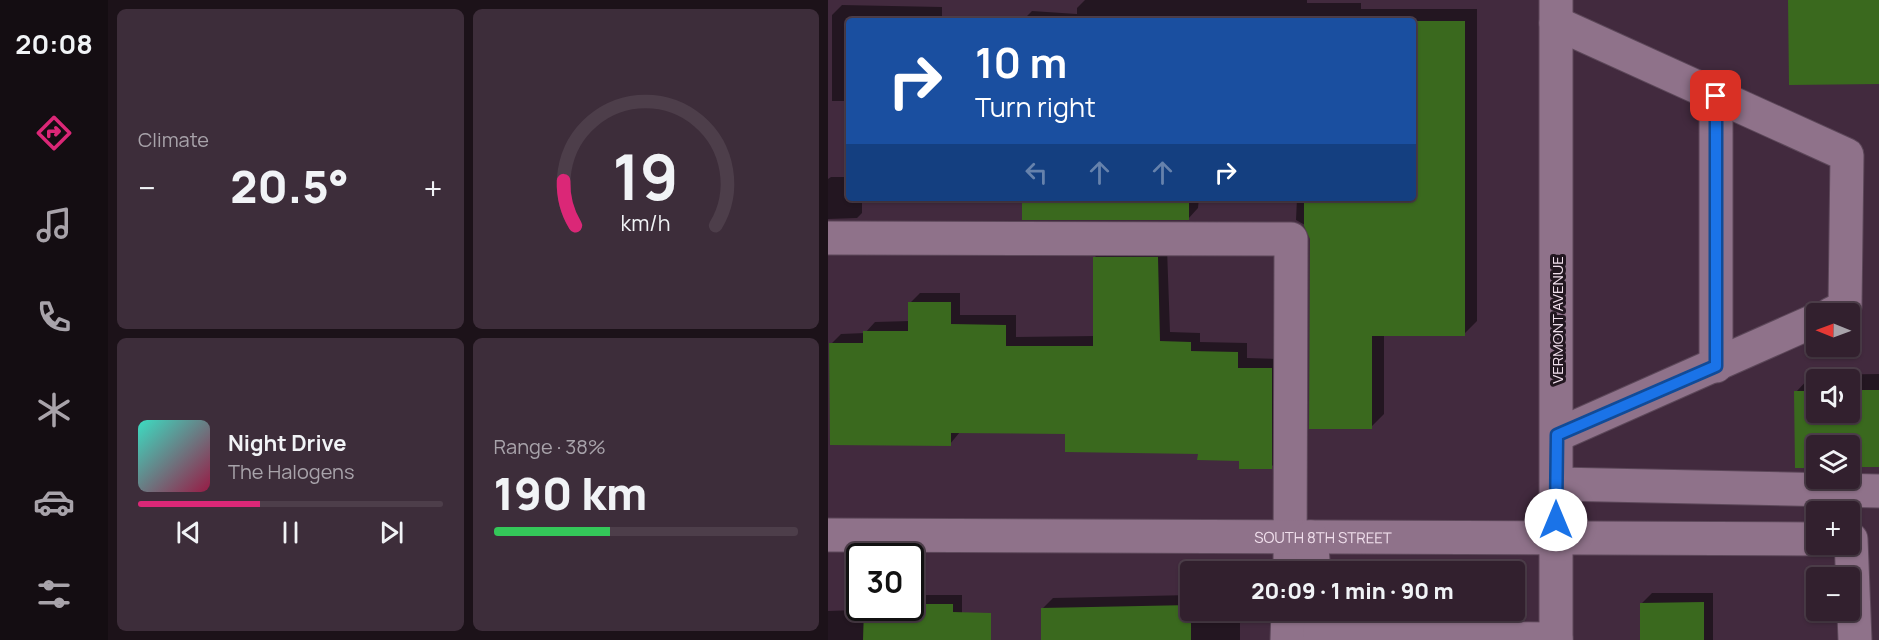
<!DOCTYPE html>
<html lang="en">
<head>
<meta charset="utf-8">
<style>
	body { margin:0; font-family:Manrope,sans-serif; background:#3d2d3a; color:#f1f3f6; height:100vh; display:flex; flex-direction:column; font-size:22px; white-space:nowrap }
	* { box-sizing:border-box; margin:0 }
	p { font-size:20px; color:#a8a3aa }
	.icon { flex:none; width:33px; height:33px; fill:none; stroke:currentColor; stroke-width:2; stroke-linecap:round; stroke-linejoin:round }
	.map { position:relative; flex:1; overflow:hidden }
	.details { display:flex; flex-direction:column; gap:9px; padding:9px; background:#1c1219; width:720px }
	.details>* { flex:none }
	.banner { position:absolute; left:18px; top:18px; width:570px; height:183px; border-radius:6px; box-shadow:0 2px 4px #0004,0 0 0 2px #4d3e4a; background:#1a4fa0; color:#fff; overflow:hidden }
	.needle { width:39px; rotate:271deg }
	.controls { position:absolute; left:978px; top:303px; display:grid; gap:12px }
	.controls a { display:grid; place-items:center; width:54px; height:54px; border-radius:6px; background:#32202e; box-shadow:0 2px 4px #0004,0 0 0 2px #4d3e4a; font-size:30px }
	.speed { position:absolute; left:18px; top:543px; display:flex; gap:12px; font-size:30px; font-weight:700; text-align:center }
	.speed>* { display:grid; place-content:center; width:78px; height:78px; border-radius:50%; background:#32202e; box-shadow:0 2px 4px #0004,0 0 0 2px #4d3e4a; line-height:1 }
	.speed .limit { border:3px solid #111; border-radius:9px; background:#fff; color:#111 }
	.pin { position:absolute; display:grid; place-items:center; width:51px; height:51px; color:#fff; margin:-26px; border-radius:12px; box-shadow:0 3px 9px #0006 }
	.me { position:absolute; width:66px; margin:-33px; rotate:0deg; stroke-linejoin:round; filter:drop-shadow(0 0 4px #0008) }
	.turn { display:flex; align-items:center; gap:21px; height:126px; padding:0 30px; font-size:27px }
	.turn .icon { width:78px; height:78px; stroke-width:2.5 }
	.turn b { display:block; font-size:42px; line-height:51px }
	.lanes { display:flex; align-items:center; height:57px; padding:0 30px; background:#0003; justify-content:center; gap:30px; direction:ltr }
	.lanes .off { opacity:.35 }
	.big { font-size:45px; font-weight:800; line-height:1.1 }
	.details .card { flex:1; display:flex; flex-direction:column; justify-content:center; gap:9px; min-width:0; padding:0 21px; border-radius:9px; background:#3d2d3a }
	.details .dial { align-items:center; gap:0 }
	.dial svg { height:156px; overflow:visible; fill:none; stroke:#4d3e4a; stroke-width:7; stroke-linecap:round; text-anchor:middle }
	.dial text { fill:#f1f3f6; stroke:none }
	.song { display:flex; align-items:center; gap:18px }
	.cover { width:72px; height:72px; border-radius:9px; background:linear-gradient(135deg,hsl(170 70% 55%),hsl(340 70% 35%)) }
	.played { height:6px; border-radius:3px; background:linear-gradient(90deg,#db2777 40%,#4d3e4a 40%) }
	.keys { display:flex; justify-content:space-around; direction:ltr }
	.heat { display:flex; justify-content:space-between; align-items:center; font-size:33px; direction:ltr }
	.charge { height:9px; border-radius:4px; background:linear-gradient(90deg,#34c759 38%,#4d3e4a 0) }
	.details .tiles { flex:1; display:grid; gap:9px; grid-template-columns:repeat(2,1fr) }
	.trip { position:absolute; left:352px; top:561px; width:345px; height:60px; border-radius:6px; background:#32202e; box-shadow:0 2px 4px #0004,0 0 0 2px #4d3e4a; font-weight:800; line-height:60px; text-align:center }
	main { display:flex; flex:1; min-height:0 }
	.tab-bar { display:flex; flex-direction:column; width:108px; justify-content:space-around; align-items:center; background:#140d12; color:#a8a3aa }
	.tab-bar .icon { width:42px; height:42px }
	.tab-bar .on { color:#db2777 }
	.tab-bar b { font-size:27px; color:#f1f3f6 }
	.map>svg:first-child { display:block }
</style>
</head>
<body>
<main>
<nav class="tab-bar">
<b>20:08</b>
<svg class="icon on" aria-label="directions" viewBox="0 0 24 24"><path d="M12 3l9 9-9 9-9-9zM9 14v-3h6M13 9l2 2-2 2"/></svg>
<svg class="icon" aria-label="music" viewBox="0 0 24 24"><path d="M9 18V5l10-2v13"/><circle cx="6" cy="18" r="3"/><circle cx="16" cy="16" r="3"/></svg>
<svg class="icon" aria-label="phone" viewBox="0 0 24 24"><path d="M5 4h4l2 5-3 2q2 4 5 5l2-3 5 2v4C11 20 4 13 5 4z"/></svg>
<svg class="icon" aria-label="climate" viewBox="0 0 24 24"><path d="M12 3v18M4 7l16 10M4 17L20 7"/></svg>
<svg class="icon" aria-label="car" viewBox="0 0 24 24"><path d="M5 17H2v-5l4-1 3-4h7l3 4 3 1v5h-3M9 17h6M6 11h13"/><circle cx="7" cy="17" r="2"/><circle cx="17" cy="17" r="2"/></svg>
<svg class="icon" aria-label="filters" viewBox="0 0 24 24"><path d="M4 7h16M4 17h16"/><circle cx="9" cy="7" r="2"/><circle cx="15" cy="17" r="2"/></svg>
</nav>
<section class="details">
<div class="tiles">
<div class="card"><p>Climate</p>
<div class="heat"><a>−</a><b class="big">20.5°</b><a>+</a></div>
</div>
<div class="card dial"><svg viewBox="0 0 100 80">
<path d="M14 69A42 42 0 1 1 86 69"/>
<path d="M14 69A42 42 0 0 1 8 46" stroke="#db2777"/>
<text x="50" y="56" font-size="32" font-weight="700">19</text>
<text x="50" y="72" font-size="11">km/h</text>
</svg></div>
<div class="card">
<div class="song"><i class="cover"></i><div><b>Night Drive</b><p>The Halogens</p></div></div>
<div class="played"></div>
<div class="keys"><svg class="icon" aria-label="previous" viewBox="0 0 24 24"><path d="M18 5L8 12l10 7zM5 5v14"/></svg><svg class="icon" aria-label="pause" viewBox="0 0 24 24"><path d="M8 5v14M16 5v14"/></svg><svg class="icon" aria-label="next" viewBox="0 0 24 24"><path d="M6 5l10 7-10 7zM19 5v14"/></svg></div>
</div>
<div class="card"><p>Range · 38%</p><b class="big">190 km</b><div class="charge"></div></div>
</div>
</section>
<div class="map">
<svg width="1051" height="640" viewBox="0 0 1051 640">
	<rect width="100%" height="100%" fill="#422a3e"/>
	<path fill="#0007" fill-rule="evenodd" d="M 257,0 L 479,0 L 479,3 L 533,3 L 533,9 L 649,9 L 649,321 L 636,334 L 556,334 L 556,414 L 543,427 L 483,239 L 477,225 L 468,220 L 469,198 L 585,198 L 585,21 L 194,21 L 204,11 L 249,14 L 249,8 Z
		M 14,5 L 114,7 L 114,21 L 21,21 L 21,101 L 4,101 L 4,15 Z
		M 3,177 L 21,177 L 21,198 L 34,198 L 34,213 L 29,218 L 0,219 L 0,179 Z
		M 251,198 L 371,198 L 370,208 L 360,219 Z
		M 276,248 L 339,248 L 342,332 L 372,333 L 372,342 L 419,343 L 419,358 L 453,359 L 453,457 L 443,467 L 371,453 L 238,433 L 132,432 L 122,444 L 3,344 L 13,334 L 37,333 L 47,322 L 82,321 L 82,303 L 92,293 L 132,293 L 132,315 L 188,315 L 188,337 L 266,336 L 266,258 Z
		M 1051,374 L 1051,466 L 1022,466 L 1022,446 L 988,446 L 988,466 L 969,466 L 968,392 L 984,375 ZM 988,380 L 1022,380 L 1022,412 L 988,412 Z
		M 824,593 L 885,593 L 885,640 L 814,640 L 814,603 Z
		M 98,595 L 134,595 L 134,640 L 0,640 L 0,611 L 82,608 L 82,600 L 92,600 Z
		M 363,595 L 363,610 L 412,610 L 412,640 L 215,640 L 215,608 L 225,598 Z"/>
	<path fill="#3a691e" d="M 960,0 L 1051,0 L 1051,84 L 961,85 Z
		M 585,21 L 637,21 L 637,336 L 544,336 L 544,429 L 481,429 L 482,239 L 476,226 L 476,198 L 585,198 Z
		M 194,198 L 361,198 L 361,220 L 194,220 Z
		M 265,257 L 330,257 L 332,341 L 363,342 L 363,351 L 410,352 L 410,368 L 444,368 L 444,469 L 411,469 L 411,461 L 369,460 L 370,454 L 237,452 L 237,434 L 123,433 L 123,446 L 2,445 L 1,343 L 35,343 L 35,331 L 80,331 L 80,302 L 123,302 L 123,324 L 178,325 L 178,346 L 265,346 Z
		M 1022,390 L 1051,390 L 1051,467 L 1022,467 L 1022,446 L 988,446 L 988,468 L 967,468 L 966,391 L 988,391 L 988,412 L 1022,412 Z
		M 876,602 L 876,640 L 812,640 L 812,603 Z
		M 86,604 L 125,604 L 125,612 L 163,613 L 163,640 L 35,640 L 36,608 L 86,610 Z
		M 363,605 L 363,640 L 213,640 L 213,608 Z"/>
	<g fill="none" stroke-linecap="round" stroke-linejoin="round">
		<defs>
			<g id="minor">
				<path d="M 728,23 L 1019,155 L 1017,307 L 1003,314"/>
				<path d="M 888,96 L 888,366"/>
				<path d="M 0,238 L 463,239 L 462,572"/>
				<path d="M 729,435 L 988,320"/>
				<path d="M 729,484 L 1051,491"/>
				<path id="s1" d="M 0,535 L 988,539"/>
				<path d="M 483,537 L 486,572"/>
				<path d="M 1023,539 L 1027,640"/>
				<path d="M 488,610 L 490,637 L 728,639"/>
				<path d="M 459,640 L 460,610"/>
				<path d="M 728,640 L 728,0"/>
			</g>
		</defs>
		<use href="#minor" stroke="#5c4759" stroke-width="35"/>
		<use href="#minor" stroke="#8f728a" stroke-width="33"/>
	</g>
	<g fill="none" stroke-linecap="round" stroke-linejoin="round">
		<defs>
			<path id="route" d="M 728,520 L 729,435 L 888,366 L 888,96"/>
		</defs>
		<use href="#route" stroke="#114b97" stroke-width="15"/>
		<use href="#route" stroke="#1a73e8" stroke-width="10"/>
	</g>
	<g text-anchor="middle" dominant-baseline="central" stroke-width="6" stroke-linejoin="round" paint-order="stroke">
		<g font-size="15" fill="#f1e0ed" stroke="#221720">
			<text transform="translate(729 320) rotate(-90)">VERMONT AVENUE</text>
			<text stroke="none"><textPath href="#s1" startOffset="495">SOUTH 8TH STREET</textPath></text>
		</g>
	</g>
</svg>
<div class="controls">
<a><svg class="needle" viewBox="-14 -14 28 28"><path d="M0-13l5 13h-10z" fill="#e53935"/><path d="M0 13l5-13h-10z" fill="#a8a3aa"/></svg></a>
<a><svg class="icon" aria-label="sound" viewBox="0 0 24 24"><path d="M4 9h4l5-4v14l-5-4H4zM17 9q2 3 0 6"/></svg></a>
<a><svg class="icon" aria-label="layers" viewBox="0 0 24 24"><path d="M12 4l9 5-9 5-9-5zM3 14l9 5 9-5"/></svg></a>
<a>+</a>
<a>−</a>
</div>
<div class="speed"><div class="limit">30</div></div>
<div class="pin" style="left:888px;top:96px;background:#d93025"><svg class="icon" aria-label="arrive" viewBox="0 0 24 24"><path d="M6 21V4h12l-3 4 3 4H6"/></svg></div>
<svg class="me" style="left:728px;top:520px" viewBox="-20 -20 40 40"><circle r="19" fill="#fff"/><path d="M0-13L10 11 0 6-10 11z" fill="#1a73e8"/></svg>
<div class="trip">20:09 · 1 min · 90 m</div>
<div class="banner">
<div class="turn"><svg class="icon" aria-label="right" viewBox="0 0 24 24"><path d="M7 20v-9h11M14 6l5 5-5 5"/></svg><div><b>10 m</b>Turn right</div></div>
<div class="lanes"><svg class="icon off" aria-label="left" viewBox="0 0 24 24"><path d="M17 20v-9H6M10 6l-5 5 5 5"/></svg><svg class="icon off" aria-label="ahead" viewBox="0 0 24 24"><path d="M12 20V5M6 11l6-6 6 6"/></svg><svg class="icon off" aria-label="ahead" viewBox="0 0 24 24"><path d="M12 20V5M6 11l6-6 6 6"/></svg><svg class="icon" aria-label="right" viewBox="0 0 24 24"><path d="M7 20v-9h11M14 6l5 5-5 5"/></svg></div>
</div>
</div>
</main>
</body>
</html>
